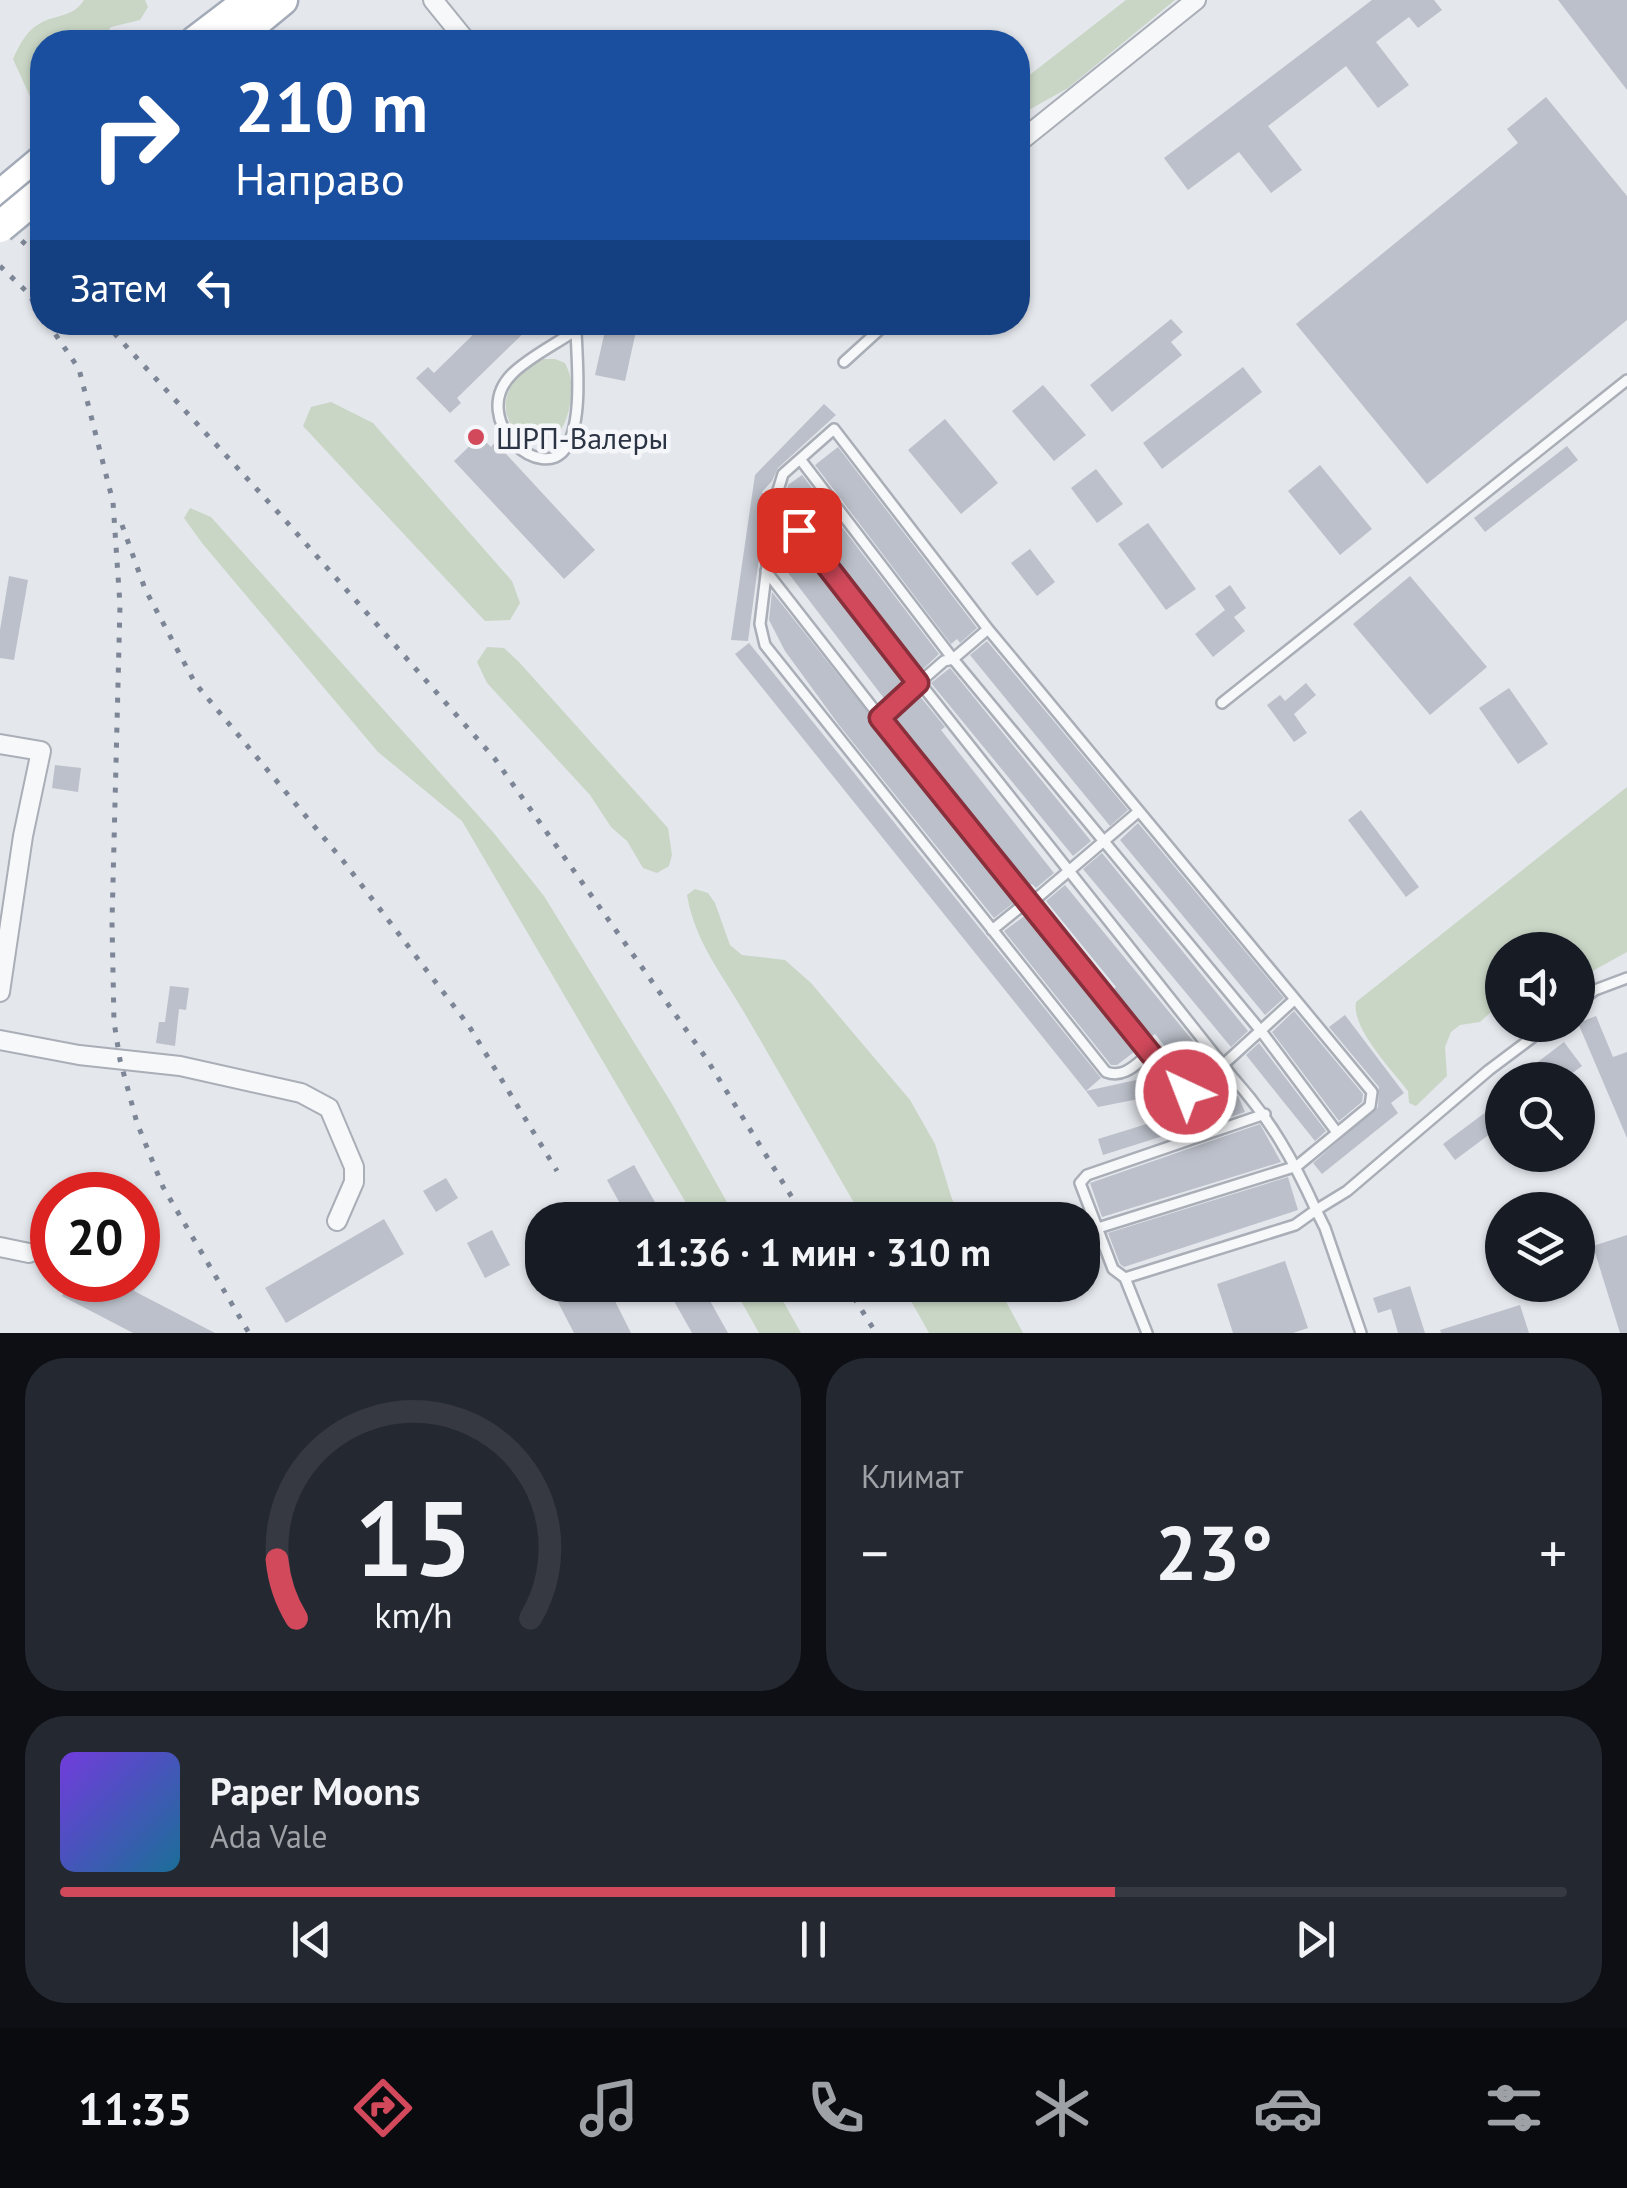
<!DOCTYPE html>
<html lang="ru">
<head>
<meta charset="utf-8">
<style>
	body { margin:0; font-family:"PT Sans",sans-serif; background:#242831; color:#f1f3f6; height:100vh; display:flex; flex-direction:column; font-size:38px; white-space:nowrap }
	* { box-sizing:border-box; margin:0 }
	p { font-size:32px; color:#9ea1a6 }
	.icon { flex:none; width:55px; height:55px; fill:none; stroke:currentColor; stroke-width:2; stroke-linecap:round; stroke-linejoin:round }
	.map { position:relative; height:1333px; overflow:hidden }
	.panel { display:flex; flex-direction:column; gap:25px; padding:25px; background:#0d0f14; flex:1 }
	.panel>* { flex:none }
	.guide { position:absolute; left:30px; top:30px; width:1000px; height:305px; border-radius:40px; box-shadow:0 2px 8px #0004; background:#1a4fa0; color:#fff; overflow:hidden }
	.controls { position:absolute; left:1485px; top:932px; display:grid; gap:20px }
	.controls a { display:grid; place-items:center; width:110px; height:110px; border-radius:50%; background:#171b24; box-shadow:0 2px 8px #0004; font-size:50px }
	.speed { position:absolute; left:30px; top:1172px; display:flex; gap:20px; font-size:50px; font-weight:700; text-align:center }
	.speed>* { display:grid; place-content:center; width:130px; height:130px; border-radius:50%; background:#171b24; box-shadow:0 2px 8px #0004; line-height:1 }
	.speed .limit { border:15px solid #d22; background:#fff; color:#111 }
	.pin { position:absolute; display:grid; place-items:center; width:85px; height:85px; color:#fff; margin:-42px; border-radius:20px; box-shadow:0 5px 15px #0006 }
	.me { position:absolute; width:110px; margin:-55px; rotate:317deg; stroke-linejoin:round; filter:drop-shadow(0 0 8px #0008) }
	.turn { display:flex; align-items:center; gap:35px; height:210px; padding:0 40px; font-size:45px }
	.turn .icon { width:130px; height:130px; stroke-width:2.5 }
	.turn b { display:block; font-size:70px; line-height:85px }
	.then { display:flex; align-items:center; height:95px; padding:0 40px; background:#0003; gap:20px; font-size:38px }
	.big { font-size:75px; font-weight:700; line-height:1.1 }
	.panel .card { flex:1; display:flex; flex-direction:column; justify-content:center; gap:15px; min-width:0; padding:0 35px; border-radius:40px; background:#242831 }
	.panel .dial { align-items:center; gap:0 }
	.dial svg { height:260px; overflow:visible; fill:none; stroke:#363941; stroke-width:7; stroke-linecap:round; text-anchor:middle }
	.dial text { fill:#f1f3f6; stroke:none }
	.song { display:flex; align-items:center; gap:30px }
	.cover { width:120px; height:120px; border-radius:15px; background:linear-gradient(135deg,hsl(260 70% 55%),hsl(200 70% 35%)) }
	.played { height:10px; border-radius:5px; background:linear-gradient(90deg,#d1495b 70%,#363941 70%) }
	.keys { display:flex; justify-content:space-around; direction:ltr }
	.heat { display:flex; justify-content:space-between; align-items:center; font-size:55px; direction:ltr }
	.panel .tiles { flex:1; display:grid; gap:25px; grid-template-columns:1fr 1fr }
	.card:last-child { grid-column:span 2 }
	.trip { position:absolute; left:525px; top:1202px; width:575px; height:100px; border-radius:40px; background:#171b24; box-shadow:0 2px 8px #0004; font-weight:700; line-height:100px; text-align:center }
	.menu { display:flex; height:160px; justify-content:space-around; align-items:center; background:#090b0e; color:#9ea1a6 }
	.menu .icon { width:70px; height:70px }
	.menu .selected { color:#d1495b }
	.menu b { font-size:45px; color:#f1f3f6 }
	.map>svg:first-child { display:block }
</style>
</head>
<body>
<div class="map">
<svg width="1627" height="1333" viewBox="0 0 1627 1333">
	<rect width="100%" height="100%" fill="#e4e7ec"/>
	<path fill="#c9d6c5" d="M 84,0 L 145,0 L 148,7 L 140,20 L 111,27 L 98,42 L 42,42 L 42,110 L 33,103 L 13,59 C 19,46 26,31 39,24 C 55,14 73,18 84,0 Z
		M 1126,0 L 1175,0 L 1068,88 L 1018,116 L 1018,84 Z
		M 542,359 L 555,359 L 565,363 C 573,379 573,391 569,409 C 552,488 454,406 542,359 Z
		M 331,402 L 373,423 L 512,581 L 520,603 L 510,620 L 485,621 L 303,426 L 311,407 Z
		M 190,508 L 211,517 L 493,832 L 544,896 L 672,1104 L 737,1220 L 696,1220 L 462,821 L 378,752 L 202,543 L 184,518 Z
		M 487,647 L 504,648 L 519,662 L 668,828 L 672,855 L 669,866 L 657,873 L 643,868 L 627,841 L 611,827 L 590,795 L 487,683 L 477,662 Z
		M 1627,787 L 1627,952 L 1578,979 L 1578,950 L 1502,950 L 1502,1002 L 1480,1022 L 1460,1025 L 1451,1032 L 1445,1047 L 1447,1076 L 1416,1106 L 1409,1103 L 1408,1091 C 1392,1070 1351,1028 1356,1002 Z
		M 695,889 L 708,893 L 715,903 L 730,945 L 742,955 L 785,960 L 811,983 L 910,1100 L 935,1144 L 952,1199 L 963,1220 L 864,1220 C 825,1153 787,1086 748,1019 C 725,978 695,943 687,895 Z
		M 732,1285 L 774,1285 L 801,1333 L 759,1333 Z
		M 902,1285 L 997,1285 L 1023,1333 L 929,1333 Z"/>
	<path fill="#bbc0ca" d="M 1372,0 L 1434,0 L 1442,10 L 1418,28 L 1409,17 L 1376,42 L 1409,85 L 1378,108 L 1346,66 L 1268,126 L 1302,170 L 1271,193 L 1239,152 L 1188,190 L 1164,158 Z
		M 1558,0 L 1627,0 L 1627,90 Z
		M 1546,97 L 1627,196 L 1627,320 L 1427,484 L 1296,324 L 1518,143 L 1507,129 Z
		M 1171,319 L 1183,332 L 1171,342 L 1182,355 L 1112,412 L 1090,385 Z
		M 486,322 L 535,322 L 457,398 L 461,403 L 450,413 L 416,378 L 428,367 L 434,373 Z
		M 607,322 L 638,322 L 625,381 L 595,375 Z
		M 1243,367 L 1262,392 L 1162,469 L 1143,443 Z
		M 1043,385 L 1086,435 L 1054,461 L 1012,411 Z
		M 824,404 L 836,415 L 778,468 L 772,481 L 762,492 L 767,498 L 748,641 L 731,640 L 755,475 Z
		M 945,419 L 998,483 L 961,514 L 908,450 Z
		M 480,436 L 491,447 L 495,442 L 595,550 L 564,579 L 454,461 Z
		M 1567,446 L 1578,460 L 1485,532 L 1474,518 Z
		M 838,447 L 977,628 L 960,643 L 957,639 L 951,644 L 815,465 Z
		M 1320,465 L 1372,529 L 1340,555 L 1288,491 Z
		M 1096,469 L 1123,504 L 1097,523 L 1071,488 Z
		M 802,475 L 939,654 L 921,671 L 808,528 L 811,526 L 786,493 L 788,485 Z
		M 1148,523 L 1196,589 L 1166,610 L 1118,544 Z
		M 795,538 L 908,681 L 886,701 L 776,557 L 777,552 Z
		M 1030,549 L 1055,582 L 1037,596 L 1011,563 Z
		M 9,576 L 28,580 L 14,660 L 0,658 L 0,630 Z
		M 1410,576 L 1487,667 L 1430,715 L 1353,624 Z
		M 1230,585 L 1246,608 L 1234,617 L 1245,631 L 1213,657 L 1195,634 L 1225,610 L 1215,596 Z
		M 772,592 L 1015,897 L 1016,901 L 994,918 L 839,725 L 785,651 L 769,620 Z
		M 987,641 L 1128,810 L 1110,826 L 970,655 Z
		M 749,643 L 1101,1078 L 1086,1091 L 735,654 Z
		M 950,668 L 1091,841 L 1073,856 L 931,683 Z
		M 1306,683 L 1316,695 L 1294,714 L 1307,733 L 1294,742 L 1267,705 L 1280,695 L 1285,701 Z
		M 1509,688 L 1548,744 L 1518,764 L 1479,708 Z
		M 918,694 L 945,727 L 941,730 L 1054,873 L 1036,888 L 1032,884 L 1028,887 L 891,718 Z
		M 55,765 L 81,768 L 78,792 L 52,788 Z
		M 1361,810 L 1419,887 L 1406,897 L 1348,820 Z
		M 1138,823 L 1284,998 L 1265,1015 L 1120,840 Z
		M 1102,853 L 1248,1031 L 1231,1047 L 1083,869 Z
		M 1065,885 L 1211,1063 L 1190,1078 L 1155,1034 L 1150,1038 L 1112,991 L 1116,987 L 1046,901 Z
		M 1027,914 L 1138,1049 L 1117,1065 L 1111,1065 L 1004,931 Z
		M 170,986 L 189,988 L 186,1010 L 179,1009 L 175,1046 L 156,1043 L 159,1022 L 165,1022 Z
		M 1294,1011 L 1363,1094 L 1362,1102 L 1339,1121 L 1272,1032 Z
		M 1345,1015 L 1404,1093 L 1391,1103 L 1398,1113 L 1322,1174 L 1313,1163 L 1378,1107 L 1379,1087 L 1329,1027 Z
		M 1596,1016 L 1613,1057 L 1627,1052 L 1627,1138 L 1578,1023 Z
		M 1564,1042 L 1582,1066 L 1563,1080 L 1514,1080 Z
		M 1259,1043 L 1326,1131 L 1315,1141 L 1246,1055 Z
		M 1159,1075 L 1164,1094 L 1098,1107 L 1086,1091 Z
		M 1238,1096 L 1245,1112 L 1183,1133 L 1182,1130 L 1103,1155 L 1098,1139 Z
		M 1494,1106 L 1502,1118 L 1502,1125 L 1455,1160 L 1443,1144 Z
		M 1260,1124 L 1281,1162 L 1102,1217 L 1090,1183 Z
		M 634,1165 L 665,1220 L 629,1220 L 607,1180 Z
		M 1288,1177 L 1298,1210 L 1124,1267 L 1120,1264 L 1108,1233 Z
		M 446,1178 L 458,1198 L 436,1212 L 423,1191 Z
		M 384,1219 L 404,1254 L 286,1323 L 265,1288 Z
		M 492,1230 L 510,1265 L 485,1278 L 467,1243 Z
		M 1627,1235 L 1627,1333 L 1620,1333 L 1593,1246 Z
		M 1285,1261 L 1308,1328 L 1293,1333 L 1233,1333 L 1217,1284 Z
		M 71,1280 L 140,1280 L 134,1291 L 215,1333 L 133,1333 L 62,1296 Z
		M 549,1285 L 607,1285 L 631,1333 L 574,1333 Z
		M 665,1285 L 701,1285 L 728,1333 L 692,1333 Z
		M 1410,1286 L 1425,1333 L 1398,1333 L 1391,1309 L 1378,1313 L 1373,1298 Z
		M 1520,1305 L 1529,1333 L 1441,1333 L 1440,1330 Z"/>
	<g fill="none" stroke-linecap="round" stroke-linejoin="round">
		<defs>
			<path id="lane" d="M 576,330 C 577,361 583,419 567,446 C 543,487 467,420 512,374 C 529,357 556,344 576,330 L 581,322
				M 844,362 L 888,322
				M 800,459 L 953,659 L 1261,1031 L 1336,1131
				M 775,500 L 760,624 L 765,645 L 1106,1072 C 1124,1079 1136,1064 1150,1053
				M 766,571 L 880,717 L 1180,1088 C 1195,1098 1218,1084 1234,1079
				M 1222,703 L 1627,380
				M 880,717 L 944,661 L 953,659 L 988,629
				M 992,930 L 1018,909 L 1030,904 L 1138,812
				M 1578,1003 L 1595,990 L 1627,978
				M 1225,1063 L 1294,1000
				M 1098,1228 L 1297,1166 L 1370,1106 L 1372,1092 L 988,629 L 834,429 L 783,474 L 775,500 L 1234,1079 C 1270,1119 1294,1161 1316,1210 L 1295,1225 L 1125,1278 L 1147,1333
				M 1125,1278 L 1113,1269 L 1080,1183 L 1087,1175 L 1265,1114
				M 1361,1333 L 1325,1228 L 1316,1210 L 1347,1191 L 1489,1070 L 1549,1025"/>
			<path id="street" d="M 433,0 L 467,42
				M 1018,143 L 1196,0
				M 0,744 L 41,751 L 23,836 L 0,992
				M 0,1040 L 79,1055 L 180,1066 L 301,1093 L 329,1108 L 354,1167 L 354,1182 L 337,1221
				M 0,1247 L 29,1253"/>
			<path id="primary" d="M 236,38 L 282,0
				M 195,42 L 250,0
				M 0,196 L 42,161"/>
		</defs>
		<use href="#lane" stroke="#a9aeb7" stroke-width="14"/>
		<use href="#street" stroke="#a9aeb7" stroke-width="22"/>
		<use href="#primary" stroke="#a3abb8" stroke-width="35"/>
		<use href="#lane" stroke="#f7f8fa" stroke-width="9"/>
		<use href="#street" stroke="#f7f8fa" stroke-width="18"/>
		<use href="#primary" stroke="#fff" stroke-width="30"/>
		<path stroke="#7d8696" stroke-width="5" stroke-dasharray="5 10" stroke-linecap="butt" d="M 0,220 L 42,260
			M 0,266 L 28,293 L 42,315
			M 47,322 L 79,369 L 113,502 L 120,605 L 112,922 L 114,1022 L 120,1060 L 137,1123 L 163,1187 L 249,1333
			M 104,322 L 285,520 L 495,759 L 706,1058 L 806,1220
			M 122,525 L 145,589 L 195,683 L 344,862 L 469,1026 L 557,1171
			M 846,1285 L 876,1333"/>
		<defs>
			<path id="primary-bridge" d="M 0,227 L 41,193"/>
		</defs>
		<use href="#primary-bridge" stroke="#a3abb8" stroke-width="35" stroke-linecap="butt"/>
		<use href="#primary-bridge" stroke="#fff" stroke-width="30"/>
	</g>
	<g fill="none" stroke-linecap="round" stroke-linejoin="round">
		<defs>
			<path id="route" d="M 799,530 L 918,683 L 880,718 L 1150,1053 L 1186,1092"/>
		</defs>
		<use href="#route" stroke="#882f3b" stroke-width="25"/>
		<use href="#route" stroke="#d1495b" stroke-width="18"/>
	</g>
	<circle fill="#d1495b" stroke="#f4f6f9" stroke-width="4" cx="476" cy="437" r="10"/>
	<g text-anchor="middle" dominant-baseline="central" stroke-width="9" stroke-linejoin="round" paint-order="stroke">
		<g font-size="30" fill="#2b3445" stroke="#f4f6f9" text-anchor="start">
			<text x="496" y="437">ШРП-Валеры</text>
		</g>
	</g>
</svg>
<div class="controls">
<a><svg class="icon" aria-label="sound" viewBox="0 0 24 24"><path d="M4 9h4l5-4v14l-5-4H4zM17 9q2 3 0 6"/></svg></a>
<a><svg class="icon" aria-label="search" viewBox="0 0 24 24"><circle cx="10" cy="10" r="6"/><path d="M15 15l6 6"/></svg></a>
<a><svg class="icon" aria-label="layers" viewBox="0 0 24 24"><path d="M12 4l9 5-9 5-9-5zM3 14l9 5 9-5"/></svg></a>
</div>
<div class="speed"><div class="limit">20</div></div>
<div class="pin" style="left:799px;top:530px;background:#d93025"><svg class="icon" aria-label="arrive" viewBox="0 0 24 24"><path d="M6 21V4h12l-3 4 3 4H6"/></svg></div>
<svg class="me" style="left:1186px;top:1092px" viewBox="-20 -20 40 40"><circle r="17" fill="#d1495b" stroke="#fff" stroke-width="3"/><path d="M0-11L8 9 0 5-8 9z" fill="#fff"/></svg>
<div class="trip">11:36 · 1 мин · 310 m</div>
<div class="guide">
<div class="turn"><svg class="icon" aria-label="right" viewBox="0 0 24 24"><path d="M7 20v-9h11M14 6l5 5-5 5"/></svg><div><b>210 m</b>Направо</div></div>
<div class="then">Затем<svg class="icon" aria-label="left" viewBox="0 0 24 24"><path d="M17 20v-9H6M10 6l-5 5 5 5"/></svg></div>
</div>
</div>
<section class="panel">
<div class="tiles">
<div class="card dial"><svg viewBox="0 0 100 80">
<path d="M14 69A42 42 0 1 1 86 69"/>
<path d="M14 69A42 42 0 0 1 8 51" stroke="#d1495b"/>
<text x="50" y="56" font-size="32" font-weight="700">15</text>
<text x="50" y="72" font-size="11">km/h</text>
</svg></div>
<div class="card"><p>Климат</p>
<div class="heat"><a>−</a><b class="big">23°</b><a>+</a></div>
</div>
<div class="card">
<div class="song"><i class="cover"></i><div><b>Paper Moons</b><p>Ada Vale</p></div></div>
<div class="played"></div>
<div class="keys"><svg class="icon" aria-label="previous" viewBox="0 0 24 24"><path d="M18 5L8 12l10 7zM5 5v14"/></svg><svg class="icon" aria-label="pause" viewBox="0 0 24 24"><path d="M8 5v14M16 5v14"/></svg><svg class="icon" aria-label="next" viewBox="0 0 24 24"><path d="M6 5l10 7-10 7zM19 5v14"/></svg></div>
</div>
</div>
</section>
<nav class="menu">
<b>11:35</b>
<svg class="icon selected" aria-label="directions" viewBox="0 0 24 24"><path d="M12 3l9 9-9 9-9-9zM9 14v-3h6M13 9l2 2-2 2"/></svg>
<svg class="icon" aria-label="music" viewBox="0 0 24 24"><path d="M9 18V5l10-2v13"/><circle cx="6" cy="18" r="3"/><circle cx="16" cy="16" r="3"/></svg>
<svg class="icon" aria-label="phone" viewBox="0 0 24 24"><path d="M5 4h4l2 5-3 2q2 4 5 5l2-3 5 2v4C11 20 4 13 5 4z"/></svg>
<svg class="icon" aria-label="climate" viewBox="0 0 24 24"><path d="M12 3v18M4 7l16 10M4 17L20 7"/></svg>
<svg class="icon" aria-label="car" viewBox="0 0 24 24"><path d="M5 17H2v-5l4-1 3-4h7l3 4 3 1v5h-3M9 17h6M6 11h13"/><circle cx="7" cy="17" r="2"/><circle cx="17" cy="17" r="2"/></svg>
<svg class="icon" aria-label="filters" viewBox="0 0 24 24"><path d="M4 7h16M4 17h16"/><circle cx="9" cy="7" r="2"/><circle cx="15" cy="17" r="2"/></svg>
</nav>
</body>
</html>
